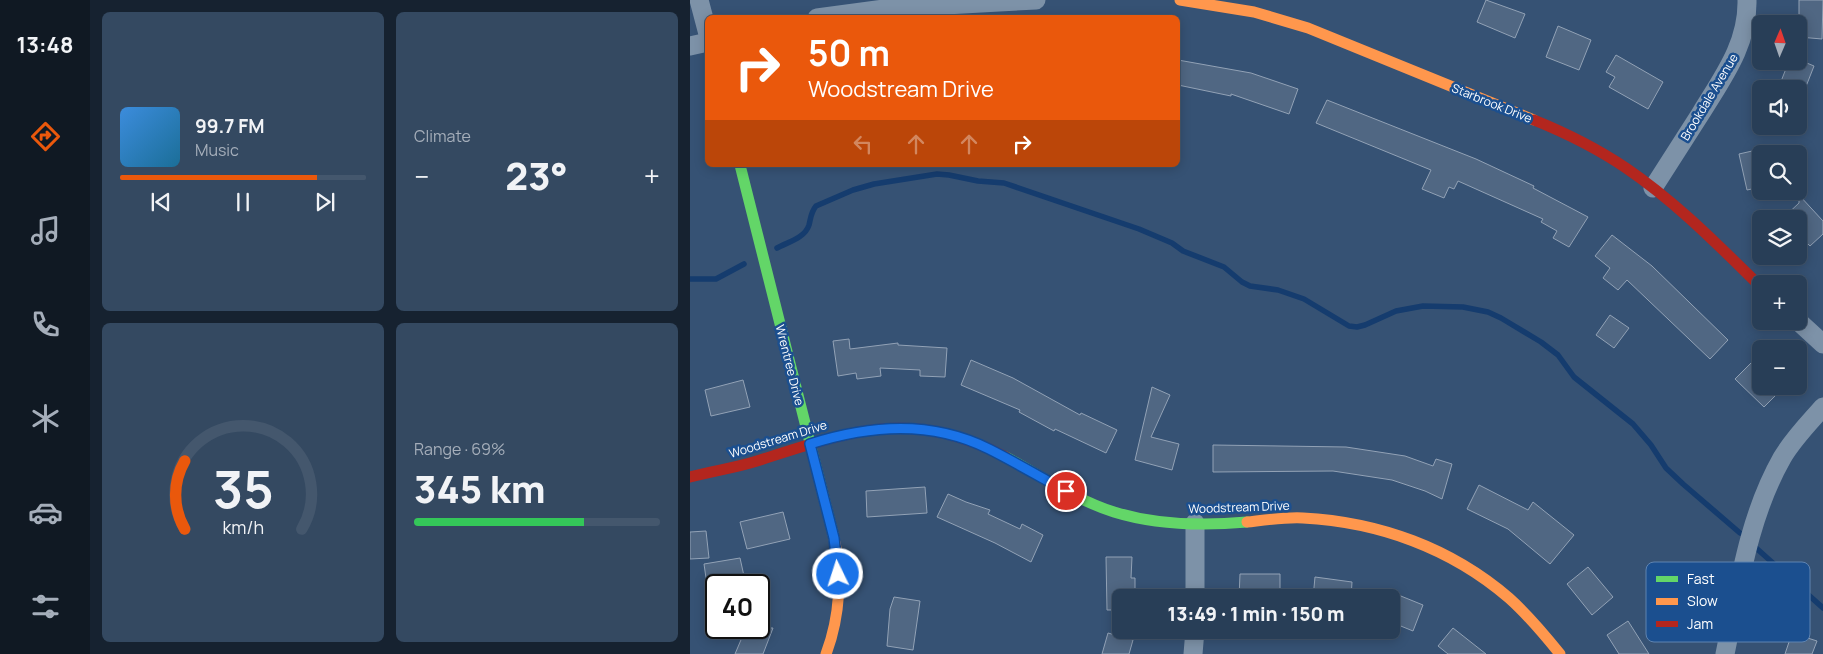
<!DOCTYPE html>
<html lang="en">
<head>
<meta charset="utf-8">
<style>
	body { margin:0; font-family:Manrope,sans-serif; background:#344961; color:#f1f3f6; height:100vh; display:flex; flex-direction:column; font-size:19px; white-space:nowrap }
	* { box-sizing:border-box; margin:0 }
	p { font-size:16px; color:#a5aeba }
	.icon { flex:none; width:28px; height:28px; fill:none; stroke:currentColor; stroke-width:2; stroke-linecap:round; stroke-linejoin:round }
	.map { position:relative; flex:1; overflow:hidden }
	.sheet { display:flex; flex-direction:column; gap:12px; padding:12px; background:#162230; width:600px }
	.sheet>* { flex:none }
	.guide { position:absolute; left:15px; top:15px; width:475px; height:152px; border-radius:8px; box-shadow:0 2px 12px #0003,0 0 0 1px #44576d; background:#ea580c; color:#fff; overflow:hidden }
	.needle { width:32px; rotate:2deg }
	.controls { position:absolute; left:1062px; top:15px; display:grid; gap:10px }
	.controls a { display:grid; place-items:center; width:55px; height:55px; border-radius:8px; background:#283e57; box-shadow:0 2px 12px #0003,0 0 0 1px #44576d; font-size:25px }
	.speed { position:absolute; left:15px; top:574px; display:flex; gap:10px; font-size:25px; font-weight:700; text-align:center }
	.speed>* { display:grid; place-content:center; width:65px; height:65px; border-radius:50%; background:#283e57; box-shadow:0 2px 12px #0003,0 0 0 1px #44576d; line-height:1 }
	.speed .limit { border:2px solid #111; border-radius:8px; background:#fff; color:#111 }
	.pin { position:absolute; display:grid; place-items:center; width:42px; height:42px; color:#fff; margin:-21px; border:2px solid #fff; border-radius:50%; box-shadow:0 1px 5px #0007 }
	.me { position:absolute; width:55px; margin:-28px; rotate:356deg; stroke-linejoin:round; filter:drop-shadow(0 0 4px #0008) }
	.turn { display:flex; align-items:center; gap:18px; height:105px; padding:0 20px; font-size:22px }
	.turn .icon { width:65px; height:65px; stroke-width:2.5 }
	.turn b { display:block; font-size:35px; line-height:42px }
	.lanes { display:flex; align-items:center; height:48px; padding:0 20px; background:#0003; justify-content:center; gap:25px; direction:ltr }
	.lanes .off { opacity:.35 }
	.big { font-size:38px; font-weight:800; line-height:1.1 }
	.sheet .tile { flex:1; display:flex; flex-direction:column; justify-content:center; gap:8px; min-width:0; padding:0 18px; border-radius:8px; background:#344961 }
	.sheet .dial { align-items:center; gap:0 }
	.dial svg { height:130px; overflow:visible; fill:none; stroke:#44576d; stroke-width:7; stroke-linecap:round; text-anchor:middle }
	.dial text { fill:#f1f3f6; stroke:none }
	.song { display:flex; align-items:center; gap:15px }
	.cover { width:60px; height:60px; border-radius:8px; background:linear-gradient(135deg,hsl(210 70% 55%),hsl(200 70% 35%)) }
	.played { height:5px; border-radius:2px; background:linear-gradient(90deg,#ea580c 80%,#44576d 80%) }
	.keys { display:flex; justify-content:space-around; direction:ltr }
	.heat { display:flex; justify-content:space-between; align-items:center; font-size:28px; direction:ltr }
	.charge { height:8px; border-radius:4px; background:linear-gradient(90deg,#34c759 69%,#44576d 0) }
	.sheet .tiles { flex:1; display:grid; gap:12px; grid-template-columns:repeat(2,1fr) }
	.trip { position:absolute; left:422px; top:589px; width:288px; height:50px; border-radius:8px; background:#283e57; box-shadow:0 2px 12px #0003,0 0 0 1px #44576d; font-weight:800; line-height:50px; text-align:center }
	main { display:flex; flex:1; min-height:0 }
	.tabs { display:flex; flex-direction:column; width:90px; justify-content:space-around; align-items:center; background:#101923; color:#a5aeba }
	.tabs .icon { width:35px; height:35px }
	.tabs .active { color:#ea580c }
	.tabs b { font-size:22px; color:#f1f3f6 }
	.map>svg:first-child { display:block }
</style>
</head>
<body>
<main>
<nav class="tabs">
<b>13:48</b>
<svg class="icon active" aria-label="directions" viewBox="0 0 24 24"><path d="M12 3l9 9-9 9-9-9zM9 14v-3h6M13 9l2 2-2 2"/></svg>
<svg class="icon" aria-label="music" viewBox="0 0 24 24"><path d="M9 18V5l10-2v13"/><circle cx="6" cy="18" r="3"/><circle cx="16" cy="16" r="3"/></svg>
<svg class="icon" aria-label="phone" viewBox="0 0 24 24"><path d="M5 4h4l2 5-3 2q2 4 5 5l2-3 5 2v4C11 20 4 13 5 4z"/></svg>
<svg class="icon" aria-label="climate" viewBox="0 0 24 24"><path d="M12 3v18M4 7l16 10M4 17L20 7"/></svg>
<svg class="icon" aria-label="car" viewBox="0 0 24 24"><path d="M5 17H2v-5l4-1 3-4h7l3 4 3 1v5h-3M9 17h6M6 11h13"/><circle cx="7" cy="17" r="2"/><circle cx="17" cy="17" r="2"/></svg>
<svg class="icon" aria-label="filters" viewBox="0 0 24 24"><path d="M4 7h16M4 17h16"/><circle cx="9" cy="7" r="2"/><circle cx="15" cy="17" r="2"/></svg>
</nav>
<section class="sheet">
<div class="tiles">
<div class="tile">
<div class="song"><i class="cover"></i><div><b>99.7 FM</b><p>Music</p></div></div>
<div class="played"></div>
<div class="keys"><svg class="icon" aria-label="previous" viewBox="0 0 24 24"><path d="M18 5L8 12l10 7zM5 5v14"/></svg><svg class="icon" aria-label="pause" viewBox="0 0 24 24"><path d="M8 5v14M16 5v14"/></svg><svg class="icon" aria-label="next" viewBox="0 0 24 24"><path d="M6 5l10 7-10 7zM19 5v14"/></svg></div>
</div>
<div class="tile"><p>Climate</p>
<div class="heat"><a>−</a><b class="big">23°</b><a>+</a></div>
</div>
<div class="tile dial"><svg viewBox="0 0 100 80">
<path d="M14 69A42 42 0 1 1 86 69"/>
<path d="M14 69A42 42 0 0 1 14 27" stroke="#ea580c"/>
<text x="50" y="56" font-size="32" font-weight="700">35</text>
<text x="50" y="72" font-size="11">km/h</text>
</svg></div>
<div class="tile"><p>Range · 69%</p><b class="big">345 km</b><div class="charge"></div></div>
</div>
</section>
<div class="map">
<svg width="1133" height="654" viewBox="0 0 1133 654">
	<rect width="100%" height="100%" fill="#365274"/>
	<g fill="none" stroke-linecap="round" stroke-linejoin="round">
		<path stroke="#153c6e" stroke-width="5.5" d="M 87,248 C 98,242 115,238 119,225 C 121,217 121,212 126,206 L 163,190 L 184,184 L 247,174 L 259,175 L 288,181 L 314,183 L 449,229 L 482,243 L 493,251 L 534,267 L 552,282 L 560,286 L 588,290 L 614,299 L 659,326 L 667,327 L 675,325 L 706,311 L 733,306 L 773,307 L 798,312 L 811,318 L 851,342 L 868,355 L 884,377 L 943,424 L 961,445 L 976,468 L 993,484 L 1050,533
			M 0,279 L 26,279 L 54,264
			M 1065,547 L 1133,608"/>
	</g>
	<path fill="#506783" stroke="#92a2b6" d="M 796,0 L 835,14 L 825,38 L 787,22 Z
		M 1109,0 L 1133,0 L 1132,39 L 1109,37 Z
		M 868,26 L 901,40 L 889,70 L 856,57 Z
		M 926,55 L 973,82 L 958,109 L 919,87 L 925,77 L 916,72 Z
		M 488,60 L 561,73 L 608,89 L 599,114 L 541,94 L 541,96 L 488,85 Z
		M 1099,61 L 1112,61 L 1124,66 L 1115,89 L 1088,89 Z
		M 637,100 L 786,159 L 844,186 L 843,188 L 898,217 L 879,247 L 863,238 L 867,231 L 851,222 L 853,219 L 777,185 L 768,181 L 764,189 L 759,187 L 754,198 L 732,189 L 741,170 L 626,123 Z
		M 1071,149 L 1071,187 L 1057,190 L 1049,154 Z
		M 1109,195 L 1133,221 L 1133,234 L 1120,246 L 1109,235 L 1109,219 L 1092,219 L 1109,203 Z
		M 922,235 L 962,266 L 1038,340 L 1020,359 L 937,280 L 928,290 L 913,278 L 920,268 L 905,256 Z
		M 920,315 L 939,328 L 924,348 L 906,335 Z
		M 159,339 L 160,349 L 208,343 L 208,345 L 257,348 L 255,377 L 230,376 L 230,370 L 190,368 L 191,376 L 167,379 L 166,373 L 148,376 L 143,341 Z
		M 281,360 L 323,378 L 390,415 L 391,413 L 427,430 L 416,453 L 365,429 L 364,431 L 329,412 L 330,410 L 271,385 Z
		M 1062,362 L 1071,371 L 1071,386 L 1095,386 L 1074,407 L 1045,379 Z
		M 53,380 L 60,407 L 21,416 L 15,390 Z
		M 462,387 L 480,395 L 461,437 L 489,444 L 482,470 L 445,460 Z
		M 523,445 L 656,447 L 715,456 L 743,466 L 746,459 L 762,464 L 752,499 L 735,491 L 702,480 L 643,471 L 523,472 Z
		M 789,485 L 838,510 L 843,502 L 884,535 L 860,564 L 818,529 L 777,509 Z
		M 235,487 L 237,513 L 177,517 L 176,491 Z
		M 258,494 L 276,502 L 300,510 L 298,514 L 330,529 L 332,524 L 353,535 L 341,562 L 305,543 L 247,517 Z
		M 93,512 L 100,539 L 57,549 L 50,522 Z
		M 16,531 L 19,558 L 0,559 L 0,532 Z
		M 416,557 L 442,557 L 441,578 L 445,578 L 445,598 L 431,598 L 431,610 L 417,610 Z
		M 50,558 L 56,585 L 17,585 L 14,564 Z
		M 898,567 L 923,597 L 902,615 L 877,584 Z
		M 550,574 L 590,574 L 590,598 L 549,598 Z
		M 625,577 L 662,582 L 661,598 L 623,598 Z
		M 701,592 L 733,605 L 723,631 L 701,622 Z
		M 204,597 L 230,601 L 223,650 L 197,646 L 200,609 Z
		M 938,621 L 959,654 L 929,654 L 917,635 Z
		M 56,628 L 83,628 L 73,654 L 45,654 Z
		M 763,628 L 796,654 L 758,654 L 748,646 Z
		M 418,633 L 443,640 L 439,654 L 412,654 Z
		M 1102,633 L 1127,641 L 1122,654 L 1095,654 Z"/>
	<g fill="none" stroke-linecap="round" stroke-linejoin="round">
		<path stroke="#7d92a8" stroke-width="19" d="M 9,0 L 18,34
			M 127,18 L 201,8 L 346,0
			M 0,46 L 18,42
			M 963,188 C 979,163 995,138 1011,113 C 1033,77 1058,44 1057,0
			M 1108,321 L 1133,344
			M 505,523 L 505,598
			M 503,654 L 505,630
			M 1035,654 C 1049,587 1058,518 1092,458 C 1103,439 1119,423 1133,407"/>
		<path stroke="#63d668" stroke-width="11" d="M 50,165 L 143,534
			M 316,457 C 351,476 386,500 424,512 C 466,525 513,526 557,522"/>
		<path stroke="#ff974d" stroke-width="11" d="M 490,0 L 564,12 L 618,28 L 844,120
			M 557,522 C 575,520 595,517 613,518 C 689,522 761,548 819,598 C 838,615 854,634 870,654
			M 136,654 C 150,617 153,573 143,534"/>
		<path stroke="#b3261e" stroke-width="11" d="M 844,120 C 876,133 908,149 936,168 C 986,202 1028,245 1071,287
			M 0,477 C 22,471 45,468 67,461 C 161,431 221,407 316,457"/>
	</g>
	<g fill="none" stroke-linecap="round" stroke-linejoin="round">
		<defs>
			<path id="route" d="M 148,574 L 144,538 L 120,444 C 180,425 241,420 299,449 C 325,462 350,477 376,491"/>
		</defs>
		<use href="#route" stroke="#114b97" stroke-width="12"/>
		<use href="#route" stroke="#1a73e8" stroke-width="9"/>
	</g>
	<g text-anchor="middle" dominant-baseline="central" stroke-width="5" stroke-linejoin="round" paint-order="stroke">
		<g font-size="12" fill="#fff" stroke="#1b4f8f">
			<text transform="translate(1019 97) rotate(-59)">Brookdale Avenue</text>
			<text transform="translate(802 103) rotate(22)">Starbrook Drive</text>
			<text transform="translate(100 365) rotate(76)">Wrentree Drive</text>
			<text transform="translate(88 439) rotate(-17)">Woodstream Drive</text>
			<text transform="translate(549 507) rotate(-2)">Woodstream Drive</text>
		</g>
	</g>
	<rect x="956" y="562" width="164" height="80" rx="8" fill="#1b4f8f" stroke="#5f84b1" stroke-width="1"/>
	<rect x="966" y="576" width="22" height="6" fill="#63d668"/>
	<rect x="966" y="598" width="22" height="7" fill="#ff974d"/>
	<rect x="966" y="621" width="22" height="6" fill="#b3261e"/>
	<g font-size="14" fill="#fff">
		<text x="997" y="584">Fast</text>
		<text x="997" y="606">Slow</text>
		<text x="997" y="629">Jam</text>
	</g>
</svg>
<div class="controls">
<a><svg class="needle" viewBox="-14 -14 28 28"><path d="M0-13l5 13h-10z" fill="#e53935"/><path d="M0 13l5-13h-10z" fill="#a5aeba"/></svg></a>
<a><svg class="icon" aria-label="sound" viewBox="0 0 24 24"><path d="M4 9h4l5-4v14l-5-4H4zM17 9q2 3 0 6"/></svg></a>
<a><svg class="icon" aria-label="search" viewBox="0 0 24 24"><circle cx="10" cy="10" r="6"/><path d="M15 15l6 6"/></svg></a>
<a><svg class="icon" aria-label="layers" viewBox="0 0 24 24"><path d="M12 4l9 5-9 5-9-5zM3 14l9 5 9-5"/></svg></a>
<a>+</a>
<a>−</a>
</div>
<div class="speed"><div class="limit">40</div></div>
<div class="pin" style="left:376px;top:491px;background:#d93025"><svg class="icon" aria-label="arrive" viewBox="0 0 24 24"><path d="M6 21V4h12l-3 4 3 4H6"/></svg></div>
<svg class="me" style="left:148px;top:574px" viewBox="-20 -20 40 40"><circle r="17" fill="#1a73e8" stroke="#fff" stroke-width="3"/><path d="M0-11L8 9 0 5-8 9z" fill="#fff"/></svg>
<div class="trip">13:49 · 1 min · 150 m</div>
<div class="guide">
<div class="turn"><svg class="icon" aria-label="right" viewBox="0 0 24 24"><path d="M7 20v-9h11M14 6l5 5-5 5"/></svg><div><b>50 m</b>Woodstream Drive</div></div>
<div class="lanes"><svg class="icon off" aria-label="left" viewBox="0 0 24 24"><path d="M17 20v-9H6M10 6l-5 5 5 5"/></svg><svg class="icon off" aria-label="ahead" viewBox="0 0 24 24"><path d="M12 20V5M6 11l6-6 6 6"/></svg><svg class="icon off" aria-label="ahead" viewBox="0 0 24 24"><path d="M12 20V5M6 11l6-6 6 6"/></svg><svg class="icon" aria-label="right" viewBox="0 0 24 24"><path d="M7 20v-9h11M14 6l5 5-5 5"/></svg></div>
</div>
</div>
</main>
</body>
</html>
